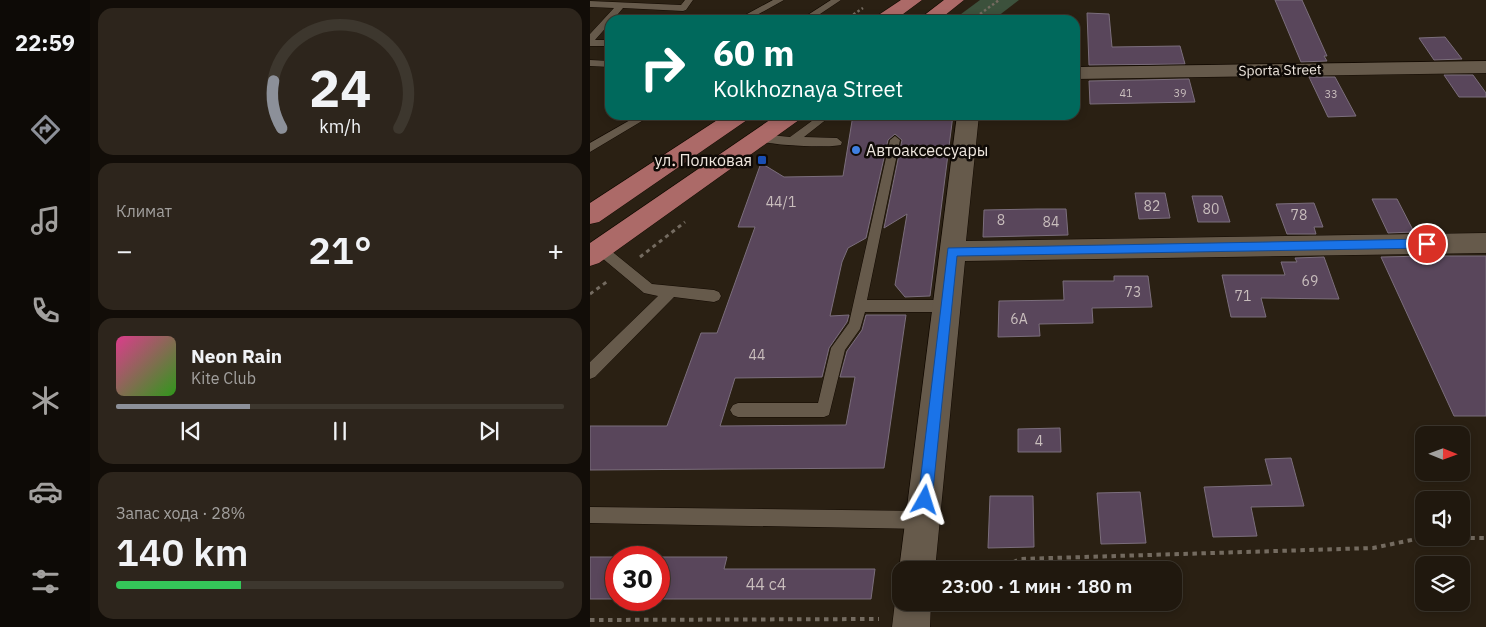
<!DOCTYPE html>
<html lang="ru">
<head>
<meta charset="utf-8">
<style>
	body { margin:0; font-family:"IBM Plex Sans",sans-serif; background:#2d251c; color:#f1f3f6; height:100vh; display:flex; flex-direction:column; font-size:19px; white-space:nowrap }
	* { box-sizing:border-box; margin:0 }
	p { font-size:16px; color:#a2a09e }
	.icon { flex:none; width:28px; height:28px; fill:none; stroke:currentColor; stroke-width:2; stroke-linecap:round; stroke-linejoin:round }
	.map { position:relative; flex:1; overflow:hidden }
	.details { display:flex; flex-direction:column; gap:8px; padding:8px; background:#120d08; width:500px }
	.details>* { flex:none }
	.guide { position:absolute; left:15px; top:15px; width:475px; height:105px; border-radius:15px; box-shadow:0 2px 8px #0003,0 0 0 1px #3d372e; background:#00695c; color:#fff; overflow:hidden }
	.needle { width:32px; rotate:91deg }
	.tools { position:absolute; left:825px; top:426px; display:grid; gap:10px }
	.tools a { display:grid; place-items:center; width:55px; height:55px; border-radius:10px; background:#20180e; box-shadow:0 2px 8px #0003,0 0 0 1px #3d372e; font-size:25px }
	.speed { position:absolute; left:15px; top:546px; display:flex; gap:10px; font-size:25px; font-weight:700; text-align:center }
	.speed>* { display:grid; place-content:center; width:65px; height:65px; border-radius:50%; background:#20180e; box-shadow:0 2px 8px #0003,0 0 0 1px #3d372e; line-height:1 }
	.speed .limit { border:8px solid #d22; background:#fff; color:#111 }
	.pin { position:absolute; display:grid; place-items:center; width:42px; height:42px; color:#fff; margin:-21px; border:2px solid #fff; border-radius:50%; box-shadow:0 1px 5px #0007 }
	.me { position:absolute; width:55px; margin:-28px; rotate:6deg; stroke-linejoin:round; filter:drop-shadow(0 0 4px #0008) }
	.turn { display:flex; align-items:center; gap:18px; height:105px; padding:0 25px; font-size:22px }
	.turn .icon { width:65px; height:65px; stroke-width:2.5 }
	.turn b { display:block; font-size:35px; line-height:42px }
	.big { font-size:38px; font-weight:600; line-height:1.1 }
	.details .tile { flex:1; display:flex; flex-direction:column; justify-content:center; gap:8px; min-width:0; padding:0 18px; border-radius:15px; background:#2d251c }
	.details .dial { align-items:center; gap:0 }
	.dial svg { height:130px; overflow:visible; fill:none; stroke:#3d372e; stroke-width:7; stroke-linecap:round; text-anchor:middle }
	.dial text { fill:#f1f3f6; stroke:none }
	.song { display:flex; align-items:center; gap:15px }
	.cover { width:60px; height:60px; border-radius:8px; background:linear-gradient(135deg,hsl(330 70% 55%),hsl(110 70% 35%)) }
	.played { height:5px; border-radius:2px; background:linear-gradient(90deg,#8c9099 30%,#3d372e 30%) }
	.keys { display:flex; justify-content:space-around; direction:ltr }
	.heat { display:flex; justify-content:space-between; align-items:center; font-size:28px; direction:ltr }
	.charge { height:8px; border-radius:4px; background:linear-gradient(90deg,#34c759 28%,#3d372e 0) }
	.trip { position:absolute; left:302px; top:561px; width:290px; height:50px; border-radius:15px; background:#20180e; box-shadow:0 2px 8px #0003,0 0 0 1px #3d372e; font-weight:600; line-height:50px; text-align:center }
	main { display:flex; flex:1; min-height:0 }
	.tab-bar { display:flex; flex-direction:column; width:90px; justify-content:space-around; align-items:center; background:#0d0a06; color:#a2a09e }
	.tab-bar .icon { width:35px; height:35px }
	.tab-bar .selected { color:#8c9099 }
	.tab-bar b { font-size:22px; color:#f1f3f6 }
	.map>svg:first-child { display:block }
</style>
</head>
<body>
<main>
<nav class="tab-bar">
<b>22:59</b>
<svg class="icon selected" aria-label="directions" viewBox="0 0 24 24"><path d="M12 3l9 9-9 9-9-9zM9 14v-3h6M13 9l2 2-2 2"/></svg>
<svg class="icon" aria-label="music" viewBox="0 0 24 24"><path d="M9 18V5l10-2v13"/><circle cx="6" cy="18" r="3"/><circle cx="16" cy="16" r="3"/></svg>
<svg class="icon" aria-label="phone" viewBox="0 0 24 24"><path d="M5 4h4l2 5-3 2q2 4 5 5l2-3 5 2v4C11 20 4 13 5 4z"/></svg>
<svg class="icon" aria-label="climate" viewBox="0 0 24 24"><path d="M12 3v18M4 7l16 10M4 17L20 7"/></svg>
<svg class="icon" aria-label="car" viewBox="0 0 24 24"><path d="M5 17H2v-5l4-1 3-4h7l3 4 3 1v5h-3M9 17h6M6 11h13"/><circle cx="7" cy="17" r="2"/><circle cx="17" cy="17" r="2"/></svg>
<svg class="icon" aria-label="filters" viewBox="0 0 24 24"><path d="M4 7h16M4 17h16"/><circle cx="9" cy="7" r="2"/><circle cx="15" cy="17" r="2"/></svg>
</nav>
<section class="details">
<div class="tile dial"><svg viewBox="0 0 100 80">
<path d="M14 69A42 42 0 1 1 86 69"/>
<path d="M14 69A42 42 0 0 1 9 40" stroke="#8c9099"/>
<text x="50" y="56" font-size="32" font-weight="700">24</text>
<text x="50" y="72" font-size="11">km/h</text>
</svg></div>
<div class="tile"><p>Климат</p>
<div class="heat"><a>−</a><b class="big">21°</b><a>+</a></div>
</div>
<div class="tile">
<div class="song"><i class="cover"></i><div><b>Neon Rain</b><p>Kite Club</p></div></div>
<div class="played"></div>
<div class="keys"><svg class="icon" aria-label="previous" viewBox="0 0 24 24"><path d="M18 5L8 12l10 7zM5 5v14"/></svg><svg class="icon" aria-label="pause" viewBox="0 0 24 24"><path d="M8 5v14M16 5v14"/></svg><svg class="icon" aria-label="next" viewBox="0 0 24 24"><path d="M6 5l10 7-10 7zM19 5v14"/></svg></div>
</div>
<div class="tile"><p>Запас хода · 28%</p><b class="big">140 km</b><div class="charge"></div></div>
</section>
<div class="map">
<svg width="896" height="627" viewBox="0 0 896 627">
	<rect width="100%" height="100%" fill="#2a2013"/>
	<path fill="#3c513c" d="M 390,0 L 429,0 L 403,20 L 363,20 Z"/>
	<path fill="#59465b" stroke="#7b6e7c" d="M 685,0 L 712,0 L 737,56 L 734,56 L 737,61 L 711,62 Z
		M 497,13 L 519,14 L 522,47 L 590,46 L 595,64 L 499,65 Z
		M 855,37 L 872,59 L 844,60 L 829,38 Z
		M 854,75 L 883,75 L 896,93 L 896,97 L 869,97 Z
		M 719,77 L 745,77 L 766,116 L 738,117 Z
		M 599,79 L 605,102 L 500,104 L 499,81 Z
		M 263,115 L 363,115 L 340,296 L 315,297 L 305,285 L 317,214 L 294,228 L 312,140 L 305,134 L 298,140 L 276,238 L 258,248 L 252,262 L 240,316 L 259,315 L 257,322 L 239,348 L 232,377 L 145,378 L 130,426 L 256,425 L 265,377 L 250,377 L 257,351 L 272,330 L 276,315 L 316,315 L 294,468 L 0,470 L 0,426 L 77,426 L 111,333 L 127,333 L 165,227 L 148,227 L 171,163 L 194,177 L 253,176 Z
		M 545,193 L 575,193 L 580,218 L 549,219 Z
		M 602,196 L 632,196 L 640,222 L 608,222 Z
		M 782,199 L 807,199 L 824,232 L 798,233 Z
		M 724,203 L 733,227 L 724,227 L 726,234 L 697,234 L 686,204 Z
		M 447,209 L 476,209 L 478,235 L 393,237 L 394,210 Z
		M 836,256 L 896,256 L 896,416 L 864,416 L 791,257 Z
		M 734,257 L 749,299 L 671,298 L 676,317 L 641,317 L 632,275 L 695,275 L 691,262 L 707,262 L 705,258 Z
		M 524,276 L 558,276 L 562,307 L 502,308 L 503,323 L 449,324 L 450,336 L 408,337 L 409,301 L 474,300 L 473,281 L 524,281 Z
		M 470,428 L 471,452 L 428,452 L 428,429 Z
		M 701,458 L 714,506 L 661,507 L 667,536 L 623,537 L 614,487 L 682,485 L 675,459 Z
		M 550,492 L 556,543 L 511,544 L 507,493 Z
		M 400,496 L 443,496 L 444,547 L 398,548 Z
		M 0,557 L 137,557 L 134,569 L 285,569 L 281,599 L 69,599 L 69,558 L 26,558 L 26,599 L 0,599 Z"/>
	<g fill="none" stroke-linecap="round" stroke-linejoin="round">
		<defs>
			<path id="service" d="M 95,0 L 103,0 L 96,10 L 93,11 L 33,8 L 23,20 L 20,20 L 20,23 L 5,40 L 20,40 L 20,46 L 0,46 L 0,34 L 24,8 L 0,7 L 0,1 L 91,5 Z
				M 183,0 L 194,0 L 158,20 L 146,20 Z
				M 241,0 L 251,0 L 221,20 L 210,20 Z
				M 0,60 L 20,61 L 20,67 L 0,66 Z
				M 49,115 L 62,115 L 0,152 L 0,143 Z
				M 230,115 L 242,115 L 214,137 L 247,138 L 252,142 L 251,145 C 239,148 170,146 164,138 L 169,134 L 200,137 Z
				M 305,136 L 310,140 L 277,300 L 356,300 L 361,302 L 363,306 L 361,310 L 356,312 L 275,312 L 270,329 L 255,350 L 239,415 L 234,417 L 148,417 L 143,415 L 140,410 L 143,405 L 148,403 L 228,403 L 241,348 L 259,323 L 300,140 Z
				M 10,244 L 14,245 L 62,284 L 124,290 L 129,292 L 131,296 L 129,300 L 124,302 L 84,297 L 5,377 L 0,379 L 0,362 L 68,296 L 54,293 L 6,253 L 4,249 L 6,245 Z
				M 0,507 L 333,511 L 339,514 L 342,520 L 339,526 L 333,529 L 0,523 Z"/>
			<path id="minor" d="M 896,61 L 896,73 L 485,79 L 485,67 Z
				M 367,115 L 389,115 L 376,241 L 896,233 L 896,253 L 375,261 L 345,570 L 311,570 L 311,575 L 309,570 Z
				M 311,588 L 311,602 L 341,602 L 340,627 L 302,627 L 305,602 Z"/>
			<path id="primary" d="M 311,0 L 332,0 L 305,20 L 284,20 L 287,16 Z
				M 354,0 L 374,0 L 349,20 L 328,20 Z
				M 135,115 L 161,115 L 157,120 L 9,222 L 0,224 L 0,203 Z
				M 187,115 L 213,115 L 209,120 L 9,263 L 0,266 L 0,243 Z"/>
		</defs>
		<use href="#service" stroke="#120901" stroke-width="1"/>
		<use href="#minor" stroke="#120901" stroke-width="1"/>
		<use href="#primary" stroke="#120901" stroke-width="1"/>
		<path stroke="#746b60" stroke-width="2.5" stroke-dasharray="2.5 2.5" stroke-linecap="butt" d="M 255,20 L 273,8
			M 382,20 L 409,0"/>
		<path stroke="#746b60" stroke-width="3" stroke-dasharray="4 4" stroke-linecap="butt" d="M 50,257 L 95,222
			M 0,294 L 18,281"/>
		<path stroke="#746b60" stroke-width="4" stroke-dasharray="4.5 4.5" stroke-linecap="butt" d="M 407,570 L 430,559 L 783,548 L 831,538 L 896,538
			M 0,620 L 289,619"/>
		<use href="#service" fill="#665a4b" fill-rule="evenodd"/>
		<use href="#minor" fill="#665a4b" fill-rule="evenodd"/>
		<use href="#primary" fill="#ac6a68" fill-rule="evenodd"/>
	</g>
	<path fill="#1a73e8" stroke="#114b97" d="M 837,239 L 842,244 L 837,248 L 367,256 L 342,500 L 340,505 L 335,507 L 330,505 L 328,500 L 358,248 Z"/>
	<circle fill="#3f7fe0" stroke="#0f0a06" stroke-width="2" cx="266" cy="150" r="5"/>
	<rect fill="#1a4fb4" stroke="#0f0a06" stroke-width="2" x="167" y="155" width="10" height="10" rx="2.5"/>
	<g text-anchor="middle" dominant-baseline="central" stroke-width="5" stroke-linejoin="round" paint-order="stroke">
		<g font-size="11" fill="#c9bebd">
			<text x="536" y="93">41</text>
			<text x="590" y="93">39</text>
			<text x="741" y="94">33</text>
		</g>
		<g font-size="14" fill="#eee6de" stroke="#0f0a06">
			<text transform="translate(690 70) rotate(-1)">Sporta Street</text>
		</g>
		<g font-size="14" fill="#c9bebd">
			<text x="191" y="202">44/1</text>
			<text x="562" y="206">82</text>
			<text x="621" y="209">80</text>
			<text x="709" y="215">78</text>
			<text x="411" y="220">8</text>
			<text x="461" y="222">84</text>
			<text x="720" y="281">69</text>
			<text x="543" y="292">73</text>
			<text x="653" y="296">71</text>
			<text x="429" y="319">6А</text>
			<text x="167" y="355">44</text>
			<text x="449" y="441">4</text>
		</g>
		<g font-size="16" fill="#eee6de" stroke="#0f0a06" text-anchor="start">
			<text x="276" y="150">Автоаксессуары</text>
			<text x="162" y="160" text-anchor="end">ул. Полковая</text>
		</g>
		<g font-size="16" fill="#c9bebd">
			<text x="176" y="584">44 с4</text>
		</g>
	</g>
</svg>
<div class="tools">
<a><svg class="needle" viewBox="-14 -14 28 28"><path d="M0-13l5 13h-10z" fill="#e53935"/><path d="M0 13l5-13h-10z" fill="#a2a09e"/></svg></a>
<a><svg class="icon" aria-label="sound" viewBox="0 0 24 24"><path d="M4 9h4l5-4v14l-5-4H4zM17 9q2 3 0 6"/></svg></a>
<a><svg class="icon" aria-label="layers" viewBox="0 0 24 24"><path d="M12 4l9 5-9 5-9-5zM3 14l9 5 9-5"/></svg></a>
</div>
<div class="speed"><div class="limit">30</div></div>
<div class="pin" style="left:837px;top:244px;background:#d93025"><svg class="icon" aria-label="arrive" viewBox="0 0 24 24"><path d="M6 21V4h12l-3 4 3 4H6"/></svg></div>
<svg class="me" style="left:335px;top:500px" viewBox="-20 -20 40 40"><path d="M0-17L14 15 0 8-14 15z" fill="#1a73e8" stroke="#fff" stroke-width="4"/></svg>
<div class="trip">23:00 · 1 мин · 180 m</div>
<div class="guide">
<div class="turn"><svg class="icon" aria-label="right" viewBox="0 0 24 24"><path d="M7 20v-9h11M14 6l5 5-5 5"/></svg><div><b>60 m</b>Kolkhoznaya Street</div></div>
</div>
</div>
</main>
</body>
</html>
